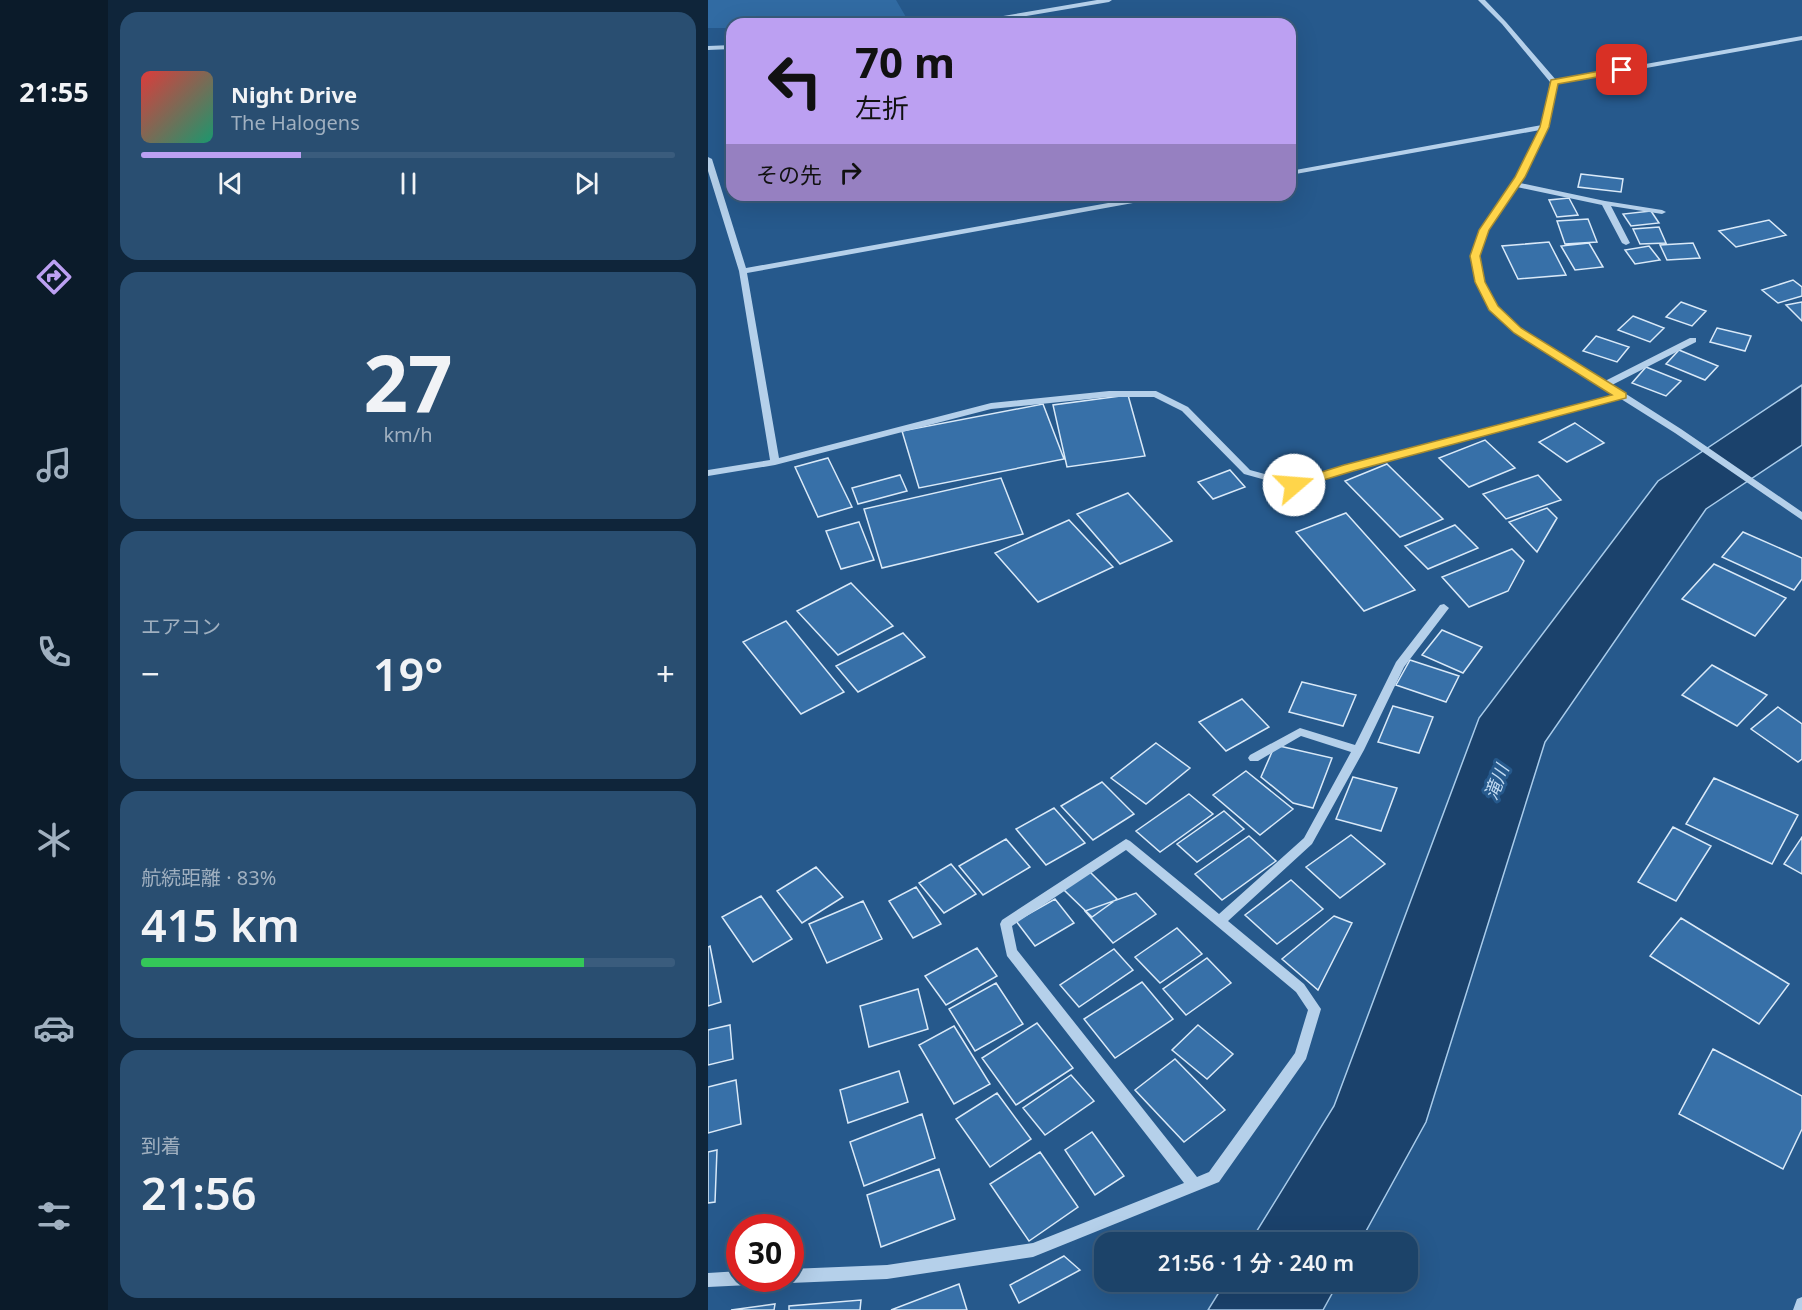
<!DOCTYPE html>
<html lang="ja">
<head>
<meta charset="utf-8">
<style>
	body { margin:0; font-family:"Noto Sans","Noto Sans JP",sans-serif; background:#294e71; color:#f1f3f6; height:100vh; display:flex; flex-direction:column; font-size:22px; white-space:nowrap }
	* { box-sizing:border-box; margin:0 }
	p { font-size:20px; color:#a0b0c0 }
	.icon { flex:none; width:33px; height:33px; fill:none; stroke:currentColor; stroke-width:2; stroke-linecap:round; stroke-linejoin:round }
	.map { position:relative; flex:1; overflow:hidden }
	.drawer { display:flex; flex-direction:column; gap:12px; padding:12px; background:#0f253a; width:600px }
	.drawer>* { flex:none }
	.banner { position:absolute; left:18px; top:18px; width:570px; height:183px; border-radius:18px; box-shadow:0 6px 24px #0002,0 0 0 2px #3a5c7d; background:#bca0f2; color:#111; overflow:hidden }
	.speed { position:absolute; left:18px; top:1214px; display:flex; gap:12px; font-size:30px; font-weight:700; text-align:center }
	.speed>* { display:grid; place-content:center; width:78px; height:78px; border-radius:50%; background:#1c4369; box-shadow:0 6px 24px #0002,0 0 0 2px #3a5c7d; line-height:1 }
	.speed .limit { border:9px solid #d22; background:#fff; color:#111 }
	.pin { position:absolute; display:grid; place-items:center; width:51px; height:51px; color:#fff; margin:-26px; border-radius:12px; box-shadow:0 3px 9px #0006 }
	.me { position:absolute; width:66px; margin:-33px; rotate:72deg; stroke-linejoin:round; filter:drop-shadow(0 0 4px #0008) }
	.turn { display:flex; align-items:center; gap:21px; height:126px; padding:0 30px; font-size:27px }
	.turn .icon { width:78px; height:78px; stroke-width:2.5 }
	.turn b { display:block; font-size:42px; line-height:51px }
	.then { display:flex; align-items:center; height:57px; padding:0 30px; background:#0003; gap:12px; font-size:22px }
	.big { font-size:45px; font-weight:600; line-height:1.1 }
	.drawer .tile { flex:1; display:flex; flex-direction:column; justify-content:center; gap:9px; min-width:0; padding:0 21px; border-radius:18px; background:#294e71 }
	.drawer .dial { align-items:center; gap:0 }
	.dial b { font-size:78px; line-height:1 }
	.song { display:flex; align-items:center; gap:18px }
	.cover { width:72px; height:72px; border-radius:9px; background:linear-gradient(135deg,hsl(0 70% 55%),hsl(160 70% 35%)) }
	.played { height:6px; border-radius:3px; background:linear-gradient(90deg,#bca0f2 30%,#3a5c7d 30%) }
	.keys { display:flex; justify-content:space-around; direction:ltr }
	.heat { display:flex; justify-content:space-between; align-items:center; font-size:33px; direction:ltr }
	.charge { height:9px; border-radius:4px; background:linear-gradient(90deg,#34c759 83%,#3a5c7d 0) }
	.trip { position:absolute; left:386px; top:1232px; width:324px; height:60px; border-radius:18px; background:#1c4369; box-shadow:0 6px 24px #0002,0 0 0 2px #3a5c7d; font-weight:600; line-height:60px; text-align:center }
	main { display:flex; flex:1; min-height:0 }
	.tabs { display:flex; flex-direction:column; width:108px; justify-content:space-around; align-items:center; background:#0b1b2a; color:#a0b0c0 }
	.tabs .icon { width:42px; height:42px }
	.tabs .active { color:#bca0f2 }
	.tabs b { font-size:27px; color:#f1f3f6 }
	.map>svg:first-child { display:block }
</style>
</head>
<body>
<main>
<nav class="tabs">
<b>21:55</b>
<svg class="icon active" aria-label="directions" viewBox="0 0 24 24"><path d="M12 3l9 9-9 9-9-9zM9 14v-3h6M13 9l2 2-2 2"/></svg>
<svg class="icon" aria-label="music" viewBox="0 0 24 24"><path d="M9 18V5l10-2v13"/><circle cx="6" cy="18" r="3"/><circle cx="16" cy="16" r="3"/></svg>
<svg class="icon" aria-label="phone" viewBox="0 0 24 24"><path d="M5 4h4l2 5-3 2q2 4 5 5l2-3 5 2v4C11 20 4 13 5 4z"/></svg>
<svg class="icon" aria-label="climate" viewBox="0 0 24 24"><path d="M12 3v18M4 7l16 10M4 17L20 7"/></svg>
<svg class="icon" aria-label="car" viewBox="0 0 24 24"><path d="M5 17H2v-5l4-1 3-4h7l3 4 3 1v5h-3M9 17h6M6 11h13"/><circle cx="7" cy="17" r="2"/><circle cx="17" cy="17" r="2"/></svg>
<svg class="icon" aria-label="filters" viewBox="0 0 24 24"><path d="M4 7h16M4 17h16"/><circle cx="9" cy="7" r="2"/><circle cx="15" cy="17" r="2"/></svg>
</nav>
<section class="drawer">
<div class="tile">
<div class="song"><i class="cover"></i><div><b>Night Drive</b><p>The Halogens</p></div></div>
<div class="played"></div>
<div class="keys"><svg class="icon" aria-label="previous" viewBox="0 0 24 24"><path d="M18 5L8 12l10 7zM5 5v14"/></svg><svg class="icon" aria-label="pause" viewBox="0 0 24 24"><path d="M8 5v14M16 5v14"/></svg><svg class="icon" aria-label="next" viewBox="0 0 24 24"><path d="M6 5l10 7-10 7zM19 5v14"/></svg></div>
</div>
<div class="tile dial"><b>27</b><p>km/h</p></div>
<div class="tile"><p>エアコン</p>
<div class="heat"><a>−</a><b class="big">19°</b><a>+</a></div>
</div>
<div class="tile"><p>航続距離 · 83%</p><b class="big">415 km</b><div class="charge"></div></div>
<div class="tile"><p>到着</p><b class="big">21:56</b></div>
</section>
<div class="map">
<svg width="1094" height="1310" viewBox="0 0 1094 1310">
	<rect width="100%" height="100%" fill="#26598c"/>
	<path fill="#316ba3" d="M 0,0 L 188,0 L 202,24 L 24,24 L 24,28 L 0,28 Z"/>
	<path fill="#1b426c" stroke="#a9cceb" stroke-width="1.5" d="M 1094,385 L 1094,445 L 998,509 L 837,742 L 718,1122 L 652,1242 L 542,1242 L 626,1106 L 771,718 L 950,481 Z
		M 518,1281 L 631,1281 L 615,1310 L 500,1310 Z"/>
	<path fill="#3770a8" stroke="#d9e9f8" stroke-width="1.5" d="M 873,174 L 915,179 L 913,192 L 870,187 Z
		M 861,198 L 870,215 L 849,217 L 841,200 Z
		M 943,211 L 951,223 L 923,226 L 915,214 Z
		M 880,219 L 889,242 L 857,244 L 849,221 Z
		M 1061,220 L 1078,235 L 1028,247 L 1011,231 Z
		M 951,227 L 958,243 L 932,244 L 925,229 Z
		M 841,242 L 858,275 L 810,279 L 794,246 Z
		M 881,243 L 895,267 L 867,270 L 853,246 Z
		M 985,243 L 992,258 L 959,260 L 952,245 Z
		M 941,246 L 952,260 L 927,264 L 917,250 Z
		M 1085,280 L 1094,287 L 1094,296 L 1070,303 L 1054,290 Z
		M 973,302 L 998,311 L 984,326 L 958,317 Z
		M 1094,302 L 1094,321 L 1078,305 Z
		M 925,316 L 956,328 L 942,342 L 910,330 Z
		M 1009,328 L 1043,336 L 1037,351 L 1002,342 Z
		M 888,336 L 921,347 L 909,362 L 875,351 Z
		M 971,350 L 1010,366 L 997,380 L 958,364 Z
		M 938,367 L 973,381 L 958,396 L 924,383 Z
		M 420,395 L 437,456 L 359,467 L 345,405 Z
		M 335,404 L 356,459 L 211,488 L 194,431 Z
		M 867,423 L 896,443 L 859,462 L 831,442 Z
		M 777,440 L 807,468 L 761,487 L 731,458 Z
		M 120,458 L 144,507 L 110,517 L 87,467 Z
		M 679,464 L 735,519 L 692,537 L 637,481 Z
		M 522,470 L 537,487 L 505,499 L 490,482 Z
		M 192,475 L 199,491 L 150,504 L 144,488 Z
		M 830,475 L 853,500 L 798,519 L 775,494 Z
		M 293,478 L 315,534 L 174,568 L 156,509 Z
		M 420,493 L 464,541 L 412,564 L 369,514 Z
		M 839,508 L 849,518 L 829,552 L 801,522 Z
		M 638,513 L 707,590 L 656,611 L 588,532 Z
		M 361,520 L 405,567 L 330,602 L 287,553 Z
		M 151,522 L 166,560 L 133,569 L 118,531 Z
		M 747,525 L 770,548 L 720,569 L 697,546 Z
		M 1035,532 L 1094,558 L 1094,579 L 1086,590 L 1014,557 Z
		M 804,549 L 816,561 L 800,591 L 761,607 L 734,577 Z
		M 1006,564 L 1078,598 L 1047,636 L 974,599 Z
		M 143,583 L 185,626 L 130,655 L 89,611 Z
		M 78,621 L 136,692 L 93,714 L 35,642 Z
		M 734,630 L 774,647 L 755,673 L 714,655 Z
		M 195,633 L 217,657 L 150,692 L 128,666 Z
		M 702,660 L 751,676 L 738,702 L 688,685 Z
		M 1004,665 L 1059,695 L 1029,726 L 974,695 Z
		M 594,682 L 648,695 L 635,726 L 581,712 Z
		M 534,699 L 561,727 L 518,751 L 491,722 Z
		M 685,706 L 725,717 L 711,753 L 670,742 Z
		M 1070,707 L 1094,724 L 1094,759 L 1090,762 L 1043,729 Z
		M 448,743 L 482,768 L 438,804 L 403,778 Z
		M 567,745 L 624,758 L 605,808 L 585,803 L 553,777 Z
		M 538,771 L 585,809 L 552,835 L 505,795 Z
		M 645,777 L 689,788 L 673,831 L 628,819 Z
		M 1006,778 L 1090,815 L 1064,864 L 978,824 Z
		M 394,782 L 426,814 L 385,840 L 353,806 Z
		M 481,794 L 505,814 L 452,852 L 428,831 Z
		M 346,808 L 377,843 L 338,865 L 308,829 Z
		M 516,811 L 536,829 L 489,862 L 469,844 Z
		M 965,827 L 1003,846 L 968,901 L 930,882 Z
		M 643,835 L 677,864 L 632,898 L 598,867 Z
		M 541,836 L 568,861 L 514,900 L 487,874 Z
		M 1094,837 L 1094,874 L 1076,864 Z
		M 298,839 L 322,867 L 275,895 L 251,866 Z
		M 243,864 L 268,894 L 236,913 L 211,883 Z
		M 108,867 L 135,897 L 94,923 L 69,891 Z
		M 381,871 L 409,899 L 384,917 L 355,889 Z
		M 583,880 L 615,909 L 569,944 L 537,915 Z
		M 208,887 L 233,924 L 205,938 L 181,901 Z
		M 428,893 L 448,914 L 405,943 L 377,911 Z
		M 53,896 L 84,939 L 45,962 L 14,917 Z
		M 347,899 L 366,923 L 327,946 L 308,921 Z
		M 155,901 L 174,939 L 119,963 L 101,924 Z
		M 626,916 L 644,923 L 610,990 L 574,959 Z
		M 973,918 L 1081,984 L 1051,1024 L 942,956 Z
		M 469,928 L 494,954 L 452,983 L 427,957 Z
		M 2,946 L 13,1002 L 0,1006 L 0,947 Z
		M 269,948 L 289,976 L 238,1005 L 217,976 Z
		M 406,949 L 425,970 L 371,1007 L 352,985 Z
		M 499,958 L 523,983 L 478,1015 L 455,989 Z
		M 434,982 L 465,1019 L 407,1058 L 376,1019 Z
		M 288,983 L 315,1024 L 267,1051 L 241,1009 Z
		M 210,989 L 220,1029 L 161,1047 L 152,1006 Z
		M 329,1023 L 365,1068 L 308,1105 L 274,1058 Z
		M 22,1025 L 25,1059 L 0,1065 L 0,1030 Z
		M 490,1025 L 525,1054 L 499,1079 L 464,1050 Z
		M 246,1026 L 282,1084 L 246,1104 L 211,1045 Z
		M 1005,1049 L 1094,1096 L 1094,1129 L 1075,1169 L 971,1114 Z
		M 467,1059 L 517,1110 L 476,1142 L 427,1090 Z
		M 191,1071 L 200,1102 L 140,1123 L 132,1090 Z
		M 363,1075 L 386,1101 L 337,1135 L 315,1108 Z
		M 28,1080 L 33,1124 L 0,1133 L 0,1087 Z
		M 289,1093 L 323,1139 L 282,1167 L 248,1119 Z
		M 214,1114 L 227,1158 L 156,1186 L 142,1142 Z
		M 384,1132 L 416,1176 L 387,1195 L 357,1150 Z
		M 9,1150 L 7,1202 L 0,1203 L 0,1152 Z
		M 332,1152 L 370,1207 L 321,1241 L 282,1184 Z
		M 231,1169 L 247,1219 L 173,1247 L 159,1195 Z
		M 356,1256 L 372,1270 L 311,1303 L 302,1285 Z
		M 251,1284 L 259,1310 L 183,1310 Z
		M 153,1300 L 152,1310 L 81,1310 L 81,1306 Z
		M 67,1304 L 66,1310 L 23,1310 Z"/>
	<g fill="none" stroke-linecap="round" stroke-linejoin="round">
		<path fill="#b5d0ea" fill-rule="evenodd" d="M 389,0 L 404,0 L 401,2 L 272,24 L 257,24 L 260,22 Z
			M 770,0 L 777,0 L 798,22 L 848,80 L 1094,36 L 1094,40 L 849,84 L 841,127 L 812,183 L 897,201 L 954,210 L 958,212 L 954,214 L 903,206 L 922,243 L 918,245 L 914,243 L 894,205 L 809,187 L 780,230 L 771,256 L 776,282 L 789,307 L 813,328 L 897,381 L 982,338 L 988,338 L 988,342 L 904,385 L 973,429 L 1094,512 L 1094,520 L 967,433 L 913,399 L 643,470 L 586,488 L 536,474 L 474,411 L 446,397 L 401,397 L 283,409 L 67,465 L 0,476 L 0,470 L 62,460 L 31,271 L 0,171 L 0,157 L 4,159 L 38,268 L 445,195 L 462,195 L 458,197 L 39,273 L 71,458 L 283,403 L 401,391 L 448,391 L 480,407 L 542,470 L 586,482 L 637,466 L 907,395 L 807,332 L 782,310 L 768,282 L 763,256 L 772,230 L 808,177 L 832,130 L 582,175 L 582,171 L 834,125 L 842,82 L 794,24 Z
			M 24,45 L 24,49 L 0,50 L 0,46 Z
			M 736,604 L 741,608 L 696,667 L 656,750 L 604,844 L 520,921 L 596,984 L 613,1009 L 598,1059 L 511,1182 L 325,1257 L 179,1279 L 82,1283 L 77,1281 L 76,1278 L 82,1278 L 82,1269 L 179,1265 L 325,1243 L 476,1183 L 299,956 L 292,924 L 294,920 L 418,839 L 422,841 L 511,914 L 596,838 L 643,752 L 593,736 L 550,761 L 542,761 L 540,758 L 542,755 L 592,728 L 647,745 L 688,662 L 732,605 ZM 418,850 L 588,992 L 600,1010 L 587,1053 L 501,1172 L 489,1177 L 309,950 L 304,926 Z
			M 32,1271 L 32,1278 L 48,1278 L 46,1283 L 41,1285 L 0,1287 L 0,1273 Z
			M 1094,1297 L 1094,1310 L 1085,1310 L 1089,1299 Z"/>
	</g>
	<path fill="#ffd54a" stroke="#a68a30" stroke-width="1.5" d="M 914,67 L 917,68 L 917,72 L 850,84 L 841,127 L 817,177 L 781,230 L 772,256 L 777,282 L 790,306 L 813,328 L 918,393 L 918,398 L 645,471 L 586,489 L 582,488 L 580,485 L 582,482 L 636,465 L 904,395 L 806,333 L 781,310 L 767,282 L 762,256 L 771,230 L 807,177 L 832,127 L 843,80 Z"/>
	<g text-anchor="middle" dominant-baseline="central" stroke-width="6" stroke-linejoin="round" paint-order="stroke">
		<g font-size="18" font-style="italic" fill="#c1daf1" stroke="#26598c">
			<text transform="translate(788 782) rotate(-69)">滝川</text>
		</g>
	</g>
</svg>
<div class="speed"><div class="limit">30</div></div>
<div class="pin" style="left:914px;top:70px;background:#d93025"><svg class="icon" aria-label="arrive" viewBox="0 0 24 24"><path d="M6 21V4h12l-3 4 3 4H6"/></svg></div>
<svg class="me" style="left:586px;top:485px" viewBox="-20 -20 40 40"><circle r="19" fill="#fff"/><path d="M0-13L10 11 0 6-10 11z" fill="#ffd54a"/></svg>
<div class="trip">21:56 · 1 分 · 240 m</div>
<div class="banner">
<div class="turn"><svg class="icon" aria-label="left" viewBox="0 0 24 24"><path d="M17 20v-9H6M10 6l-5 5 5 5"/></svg><div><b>70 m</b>左折</div></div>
<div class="then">その先<svg class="icon" aria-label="right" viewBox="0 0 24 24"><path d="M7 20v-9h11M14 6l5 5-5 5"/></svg></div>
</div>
</div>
</main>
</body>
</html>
